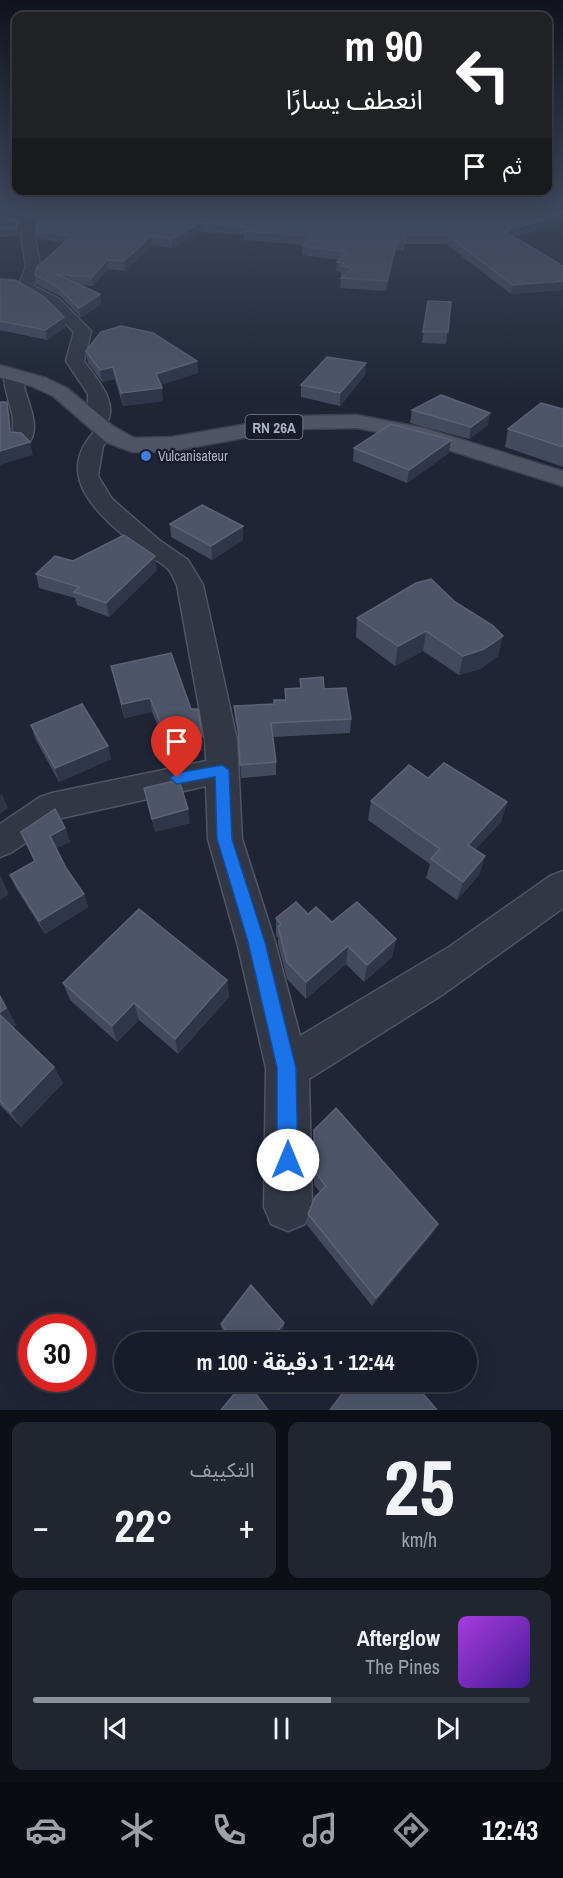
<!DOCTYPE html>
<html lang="ar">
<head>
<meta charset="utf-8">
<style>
	body { margin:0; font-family:"Archivo Narrow","Noto Sans Arabic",sans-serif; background:#202530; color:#f1f3f6; direction:rtl; height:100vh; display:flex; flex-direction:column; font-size:22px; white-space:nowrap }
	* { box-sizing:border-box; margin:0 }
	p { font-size:20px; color:#9ea1a8 }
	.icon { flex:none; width:33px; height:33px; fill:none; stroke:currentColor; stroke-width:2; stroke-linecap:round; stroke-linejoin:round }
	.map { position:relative; height:1410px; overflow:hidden; direction:ltr }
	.panel { display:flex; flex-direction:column; gap:12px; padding:12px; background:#0d0f16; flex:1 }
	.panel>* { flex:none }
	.hud { position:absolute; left:12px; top:12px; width:540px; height:183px; border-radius:12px; box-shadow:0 6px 24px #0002,0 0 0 2px #363a45; direction:rtl; background:#202124; color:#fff; overflow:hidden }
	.speed { position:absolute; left:18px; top:1314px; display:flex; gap:12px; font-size:30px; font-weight:700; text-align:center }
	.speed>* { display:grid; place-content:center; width:78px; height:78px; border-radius:50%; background:#171c28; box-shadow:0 6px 24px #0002,0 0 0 2px #363a45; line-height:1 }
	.speed .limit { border:9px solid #d22; background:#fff; color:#111 }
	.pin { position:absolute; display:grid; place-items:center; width:51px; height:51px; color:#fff; margin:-62px -26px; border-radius:50% 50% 50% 0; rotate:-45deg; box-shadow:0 0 6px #0007 }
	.pin .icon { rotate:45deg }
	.me { position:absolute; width:66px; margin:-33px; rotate:0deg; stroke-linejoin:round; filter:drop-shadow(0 0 4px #0008) }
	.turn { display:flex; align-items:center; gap:21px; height:126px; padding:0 30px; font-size:27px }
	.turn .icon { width:78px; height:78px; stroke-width:2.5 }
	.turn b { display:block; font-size:42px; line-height:51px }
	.then { display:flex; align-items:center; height:57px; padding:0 30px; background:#0003; gap:12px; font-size:22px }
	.big { font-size:45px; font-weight:700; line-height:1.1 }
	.panel .tile { flex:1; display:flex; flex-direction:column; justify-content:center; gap:9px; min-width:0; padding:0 21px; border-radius:12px; background:#202530 }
	.panel .dial { align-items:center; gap:0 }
	.dial b { font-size:78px; line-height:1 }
	.song { display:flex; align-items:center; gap:18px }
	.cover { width:72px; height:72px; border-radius:9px; background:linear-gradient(135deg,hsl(280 70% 55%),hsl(260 70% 35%)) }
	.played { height:6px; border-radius:3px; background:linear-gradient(90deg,#8c9099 60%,#363a45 60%) }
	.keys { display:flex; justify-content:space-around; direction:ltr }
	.heat { display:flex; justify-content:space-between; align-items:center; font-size:33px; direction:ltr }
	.panel .tiles { flex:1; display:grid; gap:12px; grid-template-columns:1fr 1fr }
	.tile:last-child { grid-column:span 2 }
	.trip { position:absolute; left:114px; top:1332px; width:363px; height:60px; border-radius:30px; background:#171c28; box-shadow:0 6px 24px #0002,0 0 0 2px #363a45; font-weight:700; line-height:60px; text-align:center; direction:rtl }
	.dock { display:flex; height:96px; justify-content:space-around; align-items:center; background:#090b10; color:#9ea1a8 }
	.dock .icon { width:42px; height:42px }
	.dock .on { color:#8c9099 }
	.dock b { font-size:27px; color:#f1f3f6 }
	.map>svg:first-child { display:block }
</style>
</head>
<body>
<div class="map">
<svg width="563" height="1410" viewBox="0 0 563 1410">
	<rect width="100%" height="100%" fill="#1f2535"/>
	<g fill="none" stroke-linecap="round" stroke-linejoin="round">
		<defs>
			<path id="minor" d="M 0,217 L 33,219 L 38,227 L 35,235 L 40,266 L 34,286 L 58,298 L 91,331 L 84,361 C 96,379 121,403 105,426 L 112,428 L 115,432 L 103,446 L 98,476 L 112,499 L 159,540 L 188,560 L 203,585 L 237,740 L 242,839 L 275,942 L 300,1036 L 449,947 L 550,876 L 563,871 L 563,908 L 442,995 L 309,1079 L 312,1207 L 305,1224 L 288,1231 L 271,1224 L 264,1207 L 266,1068 L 237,942 L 208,839 L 206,786 L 62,818 L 12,852 L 0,857 L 0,824 L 40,797 L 52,793 L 206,761 L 205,740 L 177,585 C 174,580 172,573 168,569 C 160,561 149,557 141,550 C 102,518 48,476 98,428 L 88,422 L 88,394 L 66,361 L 74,332 L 46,304 L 18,288 L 26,266 L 21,235 L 24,227 L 0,225 Z
				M 13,369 L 22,375 C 23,396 43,424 29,443 L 15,443 C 10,436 14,428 13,419 C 11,404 4,391 4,375 Z"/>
			<path id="primary" d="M 0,365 L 46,378 L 67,388 L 113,426 L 134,438 L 172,437 L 293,416 L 357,415 L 424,428 L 563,471 L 563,486 L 410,438 L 357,428 L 293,429 L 172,451 L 132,452 L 106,442 L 53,396 L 31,386 L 0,377 Z"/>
		</defs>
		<use href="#minor" stroke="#505464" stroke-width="3"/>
		<use href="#primary" stroke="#3c404f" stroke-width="3"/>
		<use href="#minor" fill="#323745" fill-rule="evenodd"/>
		<use href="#primary" fill="#505566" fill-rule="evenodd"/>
	</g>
	<path fill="#434a5e" d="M 0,203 L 563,209 L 563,222 L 519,236 L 512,235 L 512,236 L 563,266 L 563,290 L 511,294 L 446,244 L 404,244 L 404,251 L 396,250 L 386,291 L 340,288 L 341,278 L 343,276 L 341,276 L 341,272 L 336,271 L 337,262 L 339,260 L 302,255 L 302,246 L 303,245 L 244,240 L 244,235 L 201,232 L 172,248 L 152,245 L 125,271 L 108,269 L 93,286 L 80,285 L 101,304 L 81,318 L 60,296 L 37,285 L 35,275 L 64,243 L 38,239 L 36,231 L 37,223 L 33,217 L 0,215 L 0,216 Z
		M 0,218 L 19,220 L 21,229 L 19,236 L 0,237 Z
		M 0,279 L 64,317 L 66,327 L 47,340 L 0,330 Z
		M 428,301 L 451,302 L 446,344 L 422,343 Z
		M 86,351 L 197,361 L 198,373 L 160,385 L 163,401 L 123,406 L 115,379 L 102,382 L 88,363 Z
		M 365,375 L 340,406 L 301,397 L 301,385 Z
		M 563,409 L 563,467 L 505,447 L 508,429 Z
		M 412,410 L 488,425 L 469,439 L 410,423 Z
		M 354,448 L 449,453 L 407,483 L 353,461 Z
		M 170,524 L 243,540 L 212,560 L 171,537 Z
		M 73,561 L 157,570 L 109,617 L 77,605 L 75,598 L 39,588 L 36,574 Z
		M 431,579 L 498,656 L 480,669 L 459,675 L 423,651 L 395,666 L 356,637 L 357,618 Z
		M 171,653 L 203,750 L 172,759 L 152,712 L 124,718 L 111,666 Z
		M 300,679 L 324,689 L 351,719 L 350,733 L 273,737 L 276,762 L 276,775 L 241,778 L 239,739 L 235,720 L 234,706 L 274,704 L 285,700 L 285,689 L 300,688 Z
		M 31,725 L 108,746 L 111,759 L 59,782 L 35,738 Z
		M 428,778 L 507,802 L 501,822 L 475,850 L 485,856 L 479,875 L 457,900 L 426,878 L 430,864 L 368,820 L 371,801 Z
		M 144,788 L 190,823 L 155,832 Z
		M 65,828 L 70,842 L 56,848 L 66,868 L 84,894 L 88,907 L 45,934 L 16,888 L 10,875 L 34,861 L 21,832 Z
		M 308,914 L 332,922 L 396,939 L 392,957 L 364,982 L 346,964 L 306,999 L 287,979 L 278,944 L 278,938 L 276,936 L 276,918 Z
		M 227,980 L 229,997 L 178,1054 L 139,1020 L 117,1042 L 70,1000 L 63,983 Z
		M 0,995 L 16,1025 L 13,1027 L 54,1067 L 63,1083 L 21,1127 L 0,1105 Z
		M 314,1130 L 432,1234 L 372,1306 L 307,1225 L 308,1214 L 320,1192 L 314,1185 L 313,1144 Z
		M 221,1324 L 284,1328 L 273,1342 L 233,1342 L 222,1329 Z"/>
	<path fill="#303649" d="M 563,214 L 563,222 L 519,236 L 520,227 Z
		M 19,220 L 21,229 L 19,236 L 17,228 Z
		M 200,223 L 201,232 L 172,248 L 172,239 Z
		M 513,229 L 512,238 L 506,232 Z
		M 151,236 L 152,245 L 125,271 L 124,261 Z
		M 397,241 L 396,250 L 386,291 L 387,281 Z
		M 107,260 L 108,269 L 93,286 L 92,277 Z
		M 563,281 L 563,290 L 511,294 L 513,285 Z
		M 100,294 L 101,304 L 81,318 L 79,308 Z
		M 64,317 L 66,327 L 47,340 L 45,330 Z
		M 197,361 L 198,373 L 157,386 L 156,374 Z
		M 366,363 L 365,375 L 340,406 L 340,393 Z
		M 113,367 L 115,379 L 102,382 L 100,370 Z
		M 162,388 L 163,401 L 123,406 L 121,393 Z
		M 7,402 L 10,414 L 13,444 L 10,432 Z
		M 490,413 L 488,425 L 469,439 L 471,427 Z
		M 451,440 L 449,453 L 407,483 L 409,470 Z
		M 30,442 L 33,455 L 0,465 L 0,451 Z
		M 243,526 L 243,540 L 212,560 L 211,546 Z
		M 155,556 L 157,570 L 109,617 L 106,603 Z
		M 426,631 L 423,651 L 395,666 L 398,646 Z
		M 503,636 L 498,656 L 480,669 L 459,675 L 463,656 Z
		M 150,698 L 152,712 L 124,718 L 122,704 Z
		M 202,736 L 203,750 L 172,759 L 170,745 Z
		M 108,746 L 111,759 L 59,782 L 55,768 Z
		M 2,794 L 8,808 L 0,814 L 0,796 Z
		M 507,802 L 501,822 L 463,863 L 468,845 Z
		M 188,809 L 190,823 L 155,832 L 152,819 Z
		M 65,828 L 70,842 L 54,849 L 50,836 Z
		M 485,856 L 479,875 L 457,900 L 463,882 Z
		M 0,875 L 9,894 L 0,900 Z
		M 84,894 L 88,907 L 45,934 L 39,921 Z
		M 396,939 L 392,957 L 364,982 L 367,965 Z
		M 348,946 L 346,964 L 306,999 L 306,982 Z
		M 227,980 L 229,997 L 178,1054 L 175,1039 Z
		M 0,995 L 16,1025 L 8,1030 L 0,1017 Z
		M 134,1003 L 139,1020 L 117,1042 L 112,1026 Z
		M 54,1067 L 63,1083 L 21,1127 L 11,1112 Z
		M 438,1224 L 432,1234 L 372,1306 L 376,1298 Z
		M 284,1323 L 284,1328 L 273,1342 L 269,1342 Z"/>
	<path fill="#4e5569" stroke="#5d6377" stroke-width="1.5" d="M 0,203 L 558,203 L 563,209 L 563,214 L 520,227 L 505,224 L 513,229 L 506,232 L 563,266 L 563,281 L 513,285 L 447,235 L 405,235 L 405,242 L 397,241 L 387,281 L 341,278 L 352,268 L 341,266 L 344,263 L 337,262 L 347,252 L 302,246 L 313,236 L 244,231 L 247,227 L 200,223 L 172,239 L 151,236 L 124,261 L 107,260 L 92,277 L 56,274 L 100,294 L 79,308 L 58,287 L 35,275 L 37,267 L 72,236 L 36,231 L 38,217 L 32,208 L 0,206 Z
		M 0,218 L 19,220 L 17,228 L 0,228 Z
		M 0,279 L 15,280 L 43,296 L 64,317 L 45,330 L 0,321 Z
		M 428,301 L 451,302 L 448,332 L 423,332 Z
		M 121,326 L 153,333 L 197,361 L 156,374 L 162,388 L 121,393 L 113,367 L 100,370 L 86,351 L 101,332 Z
		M 327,357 L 366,363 L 340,393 L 301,385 Z
		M 441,395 L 490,413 L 471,427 L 412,410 Z
		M 0,402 L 7,402 L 10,432 L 21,433 L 30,442 L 0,451 Z
		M 541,403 L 563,409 L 563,447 L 508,429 Z
		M 391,424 L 451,440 L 409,470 L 354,448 Z
		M 202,505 L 243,526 L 211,546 L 170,524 Z
		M 124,535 L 155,556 L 106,603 L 74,592 L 79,587 L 36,574 L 55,556 L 73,561 Z
		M 431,579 L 455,602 L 492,625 L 503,636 L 484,649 L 463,656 L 426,631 L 398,646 L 357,618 L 416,583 Z
		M 171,653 L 191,709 L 198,709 L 202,736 L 170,745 L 150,698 L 122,704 L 111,666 Z
		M 323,677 L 324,689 L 346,688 L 351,719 L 271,723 L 276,762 L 240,765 L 238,726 L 234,706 L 274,704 L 274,700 L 286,700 L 285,689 L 301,688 L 300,679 Z
		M 82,704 L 108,746 L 55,768 L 31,725 Z
		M 444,763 L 507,802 L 468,845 L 485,856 L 463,882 L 431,859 L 440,849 L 371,801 L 409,765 L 428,778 Z
		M 179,780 L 188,809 L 152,819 L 144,788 Z
		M 55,809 L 65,828 L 50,836 L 66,868 L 84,894 L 39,921 L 10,875 L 35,861 L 21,832 Z
		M 296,902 L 308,914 L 316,907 L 332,922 L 357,902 L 396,939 L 367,965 L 348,946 L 306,982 L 287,962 L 278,927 L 281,924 L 276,918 Z
		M 139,909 L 227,980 L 175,1039 L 134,1003 L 112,1026 L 63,983 Z
		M 0,996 L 6,1008 L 0,1012 Z
		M 0,1015 L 54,1067 L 11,1112 L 0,1101 Z
		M 336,1108 L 438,1224 L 376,1298 L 308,1214 L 315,1197 L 326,1186 L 315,1172 L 314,1130 Z
		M 251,1285 L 284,1323 L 269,1342 L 236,1342 L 221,1324 Z
		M 244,1382 L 247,1382 L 268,1410 L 221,1410 Z
		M 351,1382 L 413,1382 L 437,1410 L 330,1410 Z"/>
	<linearGradient id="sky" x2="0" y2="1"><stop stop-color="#11141d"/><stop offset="0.51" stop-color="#3c465c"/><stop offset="1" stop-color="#3c465c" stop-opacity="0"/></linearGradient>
	<rect width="563" height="400" fill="url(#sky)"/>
	<path fill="#1a73e8" stroke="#114b97" stroke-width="1.5" d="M 222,765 L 229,770 L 232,839 L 265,942 L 296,1068 L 298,1160 L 295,1168 L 288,1171 L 280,1168 L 277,1160 L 277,1068 L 248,942 L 217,839 L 215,777 L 177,784 L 170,778 L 177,773 Z"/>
	<circle fill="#3f7fe0" stroke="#181c2a" stroke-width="2" cx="146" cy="456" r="6"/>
	<g text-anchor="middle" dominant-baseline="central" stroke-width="4.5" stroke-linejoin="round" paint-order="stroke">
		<g font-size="14" fill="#acb1c3" stroke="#181c2a" text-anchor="start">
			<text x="158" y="456">Vulcanisateur</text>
		</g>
		<rect fill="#181c2a" stroke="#808495" stroke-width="1.5" x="245.5" y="415" width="57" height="24" rx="4.5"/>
		<g font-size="15" font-weight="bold" fill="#acb1c3">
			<text x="274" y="427">RN 26A</text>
		</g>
	</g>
</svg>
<div class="speed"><div class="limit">30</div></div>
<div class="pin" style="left:177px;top:778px;background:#d93025"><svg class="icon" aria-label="arrive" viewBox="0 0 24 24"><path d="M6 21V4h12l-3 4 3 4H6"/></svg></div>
<svg class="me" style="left:288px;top:1160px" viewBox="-20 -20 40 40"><circle r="19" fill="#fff"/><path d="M0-13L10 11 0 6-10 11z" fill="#1a73e8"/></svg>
<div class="trip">12:44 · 1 دقيقة · 100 m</div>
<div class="hud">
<div class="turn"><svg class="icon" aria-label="left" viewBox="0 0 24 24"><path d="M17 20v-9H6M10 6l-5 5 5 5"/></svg><div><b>90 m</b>انعطف يسارًا</div></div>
<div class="then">ثم<svg class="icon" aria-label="arrive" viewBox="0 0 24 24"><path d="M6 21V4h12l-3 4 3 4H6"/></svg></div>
</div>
</div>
<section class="panel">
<div class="tiles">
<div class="tile dial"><b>25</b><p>km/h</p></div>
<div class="tile"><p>التكييف</p>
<div class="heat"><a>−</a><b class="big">22°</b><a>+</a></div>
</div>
<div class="tile">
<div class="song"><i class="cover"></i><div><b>Afterglow</b><p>The Pines</p></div></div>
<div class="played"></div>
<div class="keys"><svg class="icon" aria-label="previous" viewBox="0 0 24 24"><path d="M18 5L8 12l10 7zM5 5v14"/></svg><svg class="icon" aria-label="pause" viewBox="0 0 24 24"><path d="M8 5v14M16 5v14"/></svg><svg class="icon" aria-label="next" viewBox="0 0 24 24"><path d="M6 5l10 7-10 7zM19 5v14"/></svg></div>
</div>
</div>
</section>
<nav class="dock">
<b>12:43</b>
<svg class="icon on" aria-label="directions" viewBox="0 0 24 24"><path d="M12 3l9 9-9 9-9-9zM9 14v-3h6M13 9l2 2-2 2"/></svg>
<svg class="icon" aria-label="music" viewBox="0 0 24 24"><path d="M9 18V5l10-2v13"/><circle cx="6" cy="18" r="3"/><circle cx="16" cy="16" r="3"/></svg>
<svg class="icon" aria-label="phone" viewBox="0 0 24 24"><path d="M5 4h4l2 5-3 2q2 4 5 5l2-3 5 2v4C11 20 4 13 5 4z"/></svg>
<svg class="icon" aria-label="climate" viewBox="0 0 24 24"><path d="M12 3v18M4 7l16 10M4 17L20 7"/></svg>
<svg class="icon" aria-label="car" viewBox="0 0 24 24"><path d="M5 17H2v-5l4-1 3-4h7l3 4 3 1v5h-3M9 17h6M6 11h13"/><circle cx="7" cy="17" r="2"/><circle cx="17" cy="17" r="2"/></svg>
</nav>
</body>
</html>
